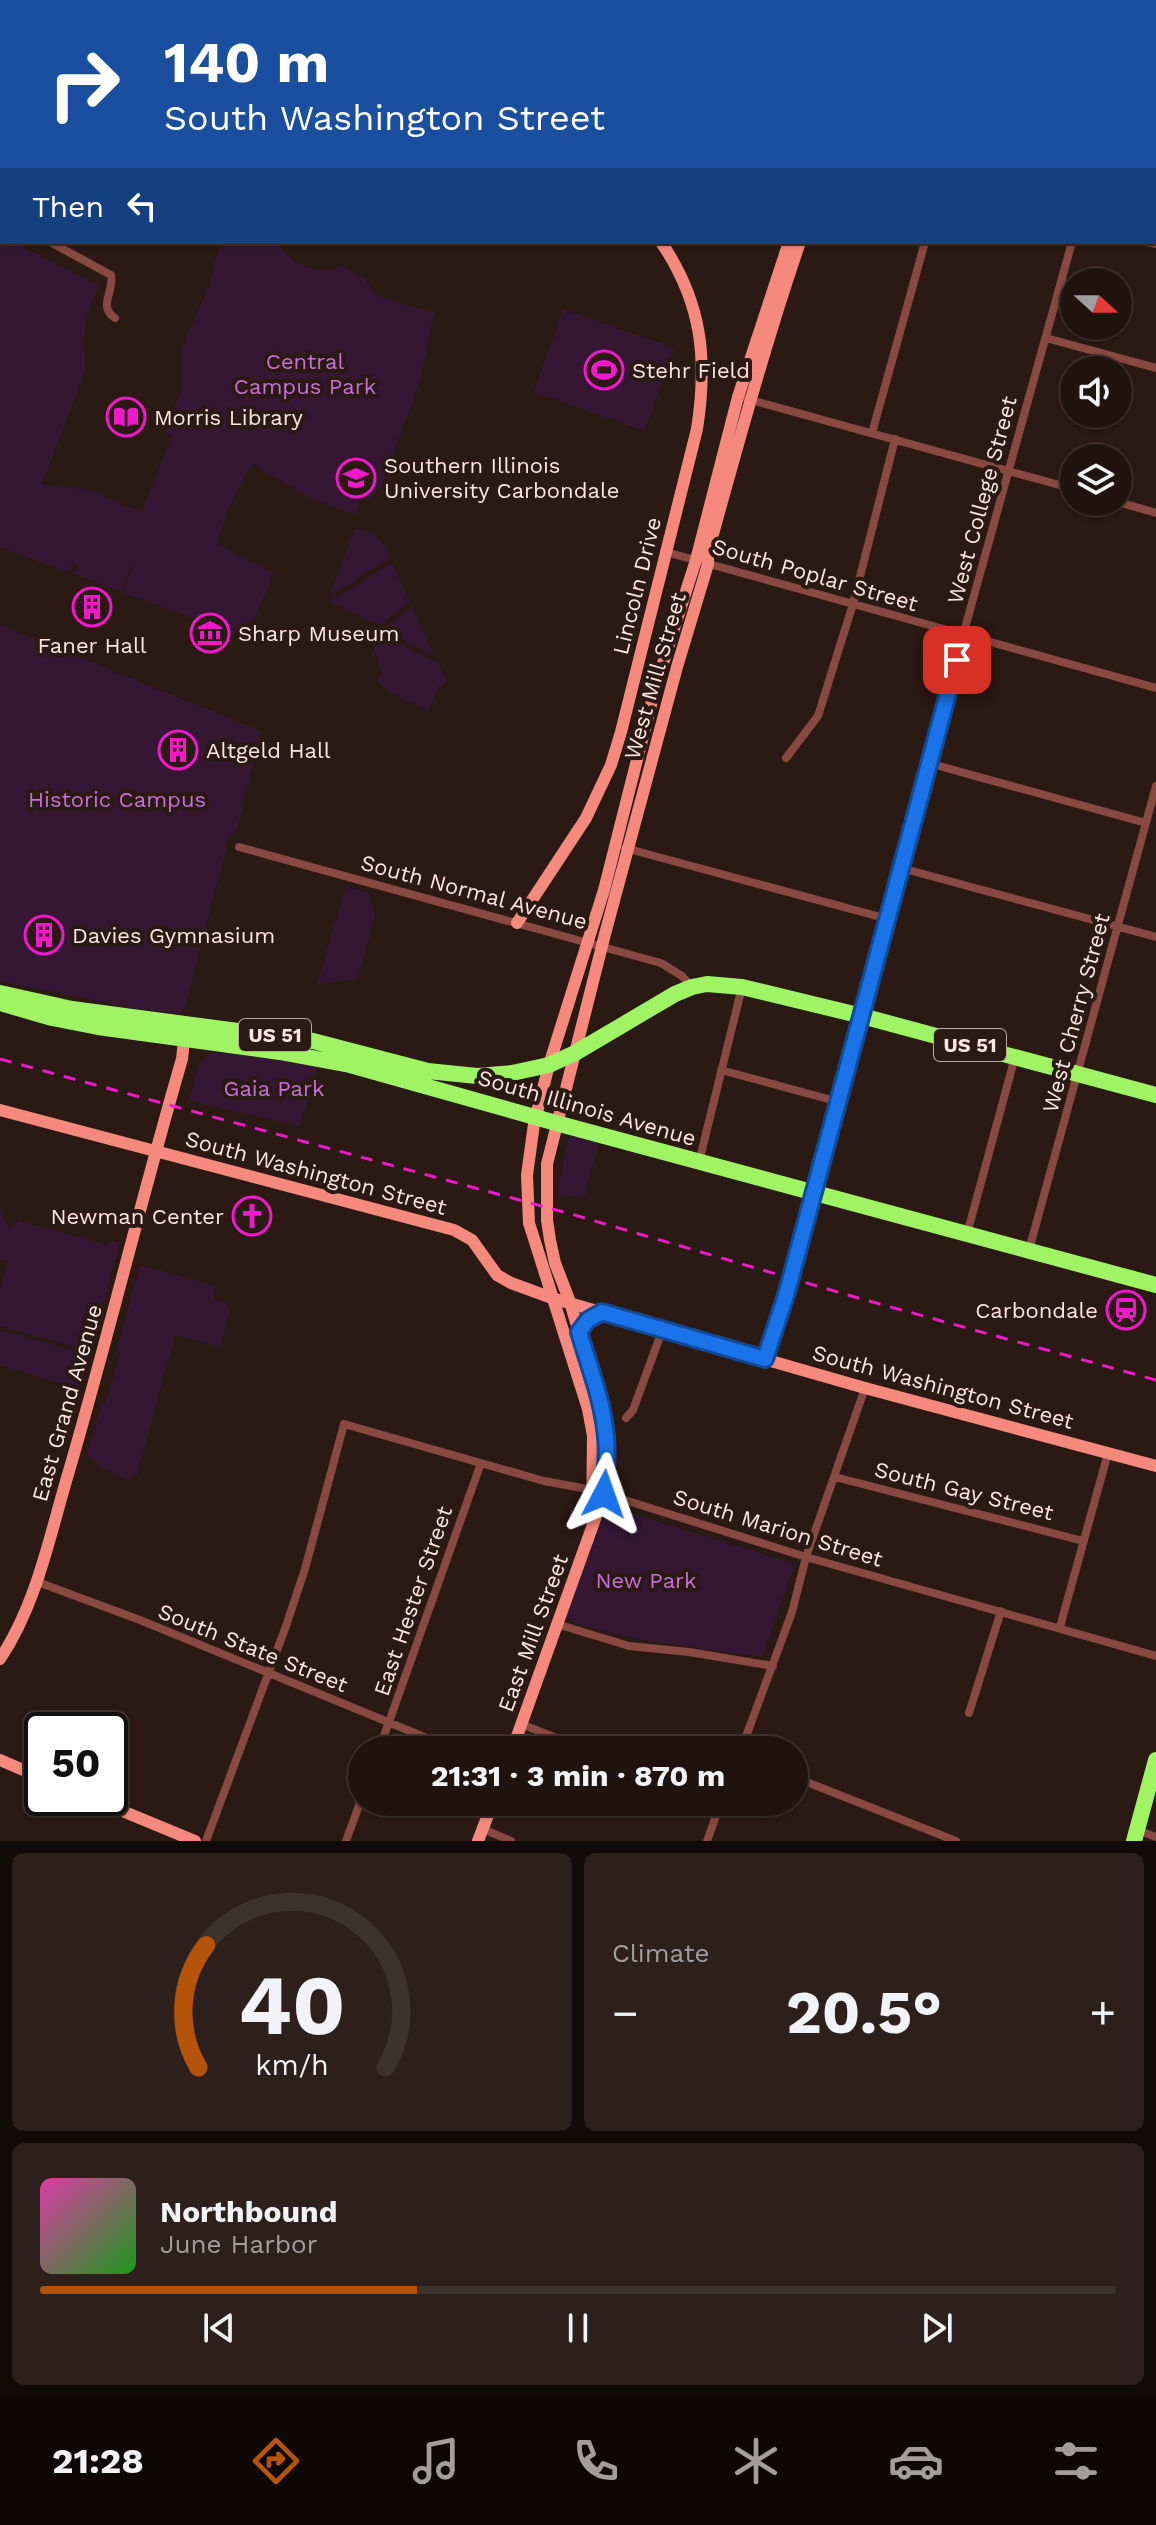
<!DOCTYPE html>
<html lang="en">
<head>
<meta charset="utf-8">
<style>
	body { margin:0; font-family:"Work Sans",sans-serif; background:#2d201c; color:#f1f3f6; height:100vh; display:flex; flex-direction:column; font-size:30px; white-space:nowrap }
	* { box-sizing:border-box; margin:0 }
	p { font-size:26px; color:#a29e9e }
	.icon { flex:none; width:44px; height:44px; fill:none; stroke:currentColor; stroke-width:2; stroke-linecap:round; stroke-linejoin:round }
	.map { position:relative; height:1841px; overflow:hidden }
	.sheet { display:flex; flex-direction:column; gap:12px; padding:12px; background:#120a08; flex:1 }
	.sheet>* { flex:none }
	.guide { position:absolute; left:0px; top:0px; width:1156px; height:244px; box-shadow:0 2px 6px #0004,0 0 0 2px #3d322e; background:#1a4fa0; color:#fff; overflow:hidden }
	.needle { width:52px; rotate:111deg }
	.buttons { position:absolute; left:1060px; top:268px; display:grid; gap:16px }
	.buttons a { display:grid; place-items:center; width:72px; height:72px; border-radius:50%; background:#20130e; box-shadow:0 2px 6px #0004,0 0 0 2px #3d322e; font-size:40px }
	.speed { position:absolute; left:24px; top:1712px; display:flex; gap:16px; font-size:40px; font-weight:700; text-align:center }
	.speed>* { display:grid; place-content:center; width:104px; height:104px; border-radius:50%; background:#20130e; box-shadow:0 2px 6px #0004,0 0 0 2px #3d322e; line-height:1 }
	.speed .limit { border:4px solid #111; border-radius:12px; background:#fff; color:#111 }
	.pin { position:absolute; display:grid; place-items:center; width:68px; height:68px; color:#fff; margin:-34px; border-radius:16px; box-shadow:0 4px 12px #0006 }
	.me { position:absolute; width:88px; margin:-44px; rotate:4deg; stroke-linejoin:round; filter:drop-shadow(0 0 6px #0008) }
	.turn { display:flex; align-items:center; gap:28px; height:168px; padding:0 32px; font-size:36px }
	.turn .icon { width:104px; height:104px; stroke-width:2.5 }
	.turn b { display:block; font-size:56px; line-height:68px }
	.then { display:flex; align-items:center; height:76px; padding:0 32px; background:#0003; gap:16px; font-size:30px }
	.big { font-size:60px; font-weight:700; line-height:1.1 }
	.sheet .card { flex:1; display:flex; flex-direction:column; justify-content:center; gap:12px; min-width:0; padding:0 28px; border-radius:12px; background:#2d201c }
	.sheet .dial { align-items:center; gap:0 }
	.dial svg { height:208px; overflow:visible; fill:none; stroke:#3d322e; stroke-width:7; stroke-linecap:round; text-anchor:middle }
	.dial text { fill:#f1f3f6; stroke:none }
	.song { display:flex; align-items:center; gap:24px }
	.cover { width:96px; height:96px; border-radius:12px; background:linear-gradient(135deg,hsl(320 70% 55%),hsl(120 70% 35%)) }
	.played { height:8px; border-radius:4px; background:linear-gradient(90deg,#b45309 35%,#3d322e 35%) }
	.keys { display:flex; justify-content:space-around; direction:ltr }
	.heat { display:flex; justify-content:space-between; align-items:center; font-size:44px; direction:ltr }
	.sheet .tiles { flex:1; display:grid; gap:12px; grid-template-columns:1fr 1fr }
	.card:last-child { grid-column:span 2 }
	.trip { position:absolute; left:348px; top:1736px; width:460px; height:80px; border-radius:40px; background:#20130e; box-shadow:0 2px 6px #0004,0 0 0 2px #3d322e; font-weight:700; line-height:80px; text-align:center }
	.tab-bar { display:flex; height:128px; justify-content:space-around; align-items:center; background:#0d0806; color:#a29e9e }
	.tab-bar .icon { width:56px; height:56px }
	.tab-bar .active { color:#b45309 }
	.tab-bar b { font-size:36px; color:#f1f3f6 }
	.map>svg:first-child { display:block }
</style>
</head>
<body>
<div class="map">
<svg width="1156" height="1841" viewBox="0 0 1156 1841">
	<rect width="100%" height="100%" fill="#2b1913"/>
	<path fill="#351734" d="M 0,235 L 2,242 L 13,242 L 99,285 L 87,316 L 84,337 L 85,372 L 42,484 L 89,490 L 125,506 L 143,511 L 145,515 L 144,506 L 172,436 L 165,433 L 181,390 L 181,350 L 210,283 L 218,250 L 230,242 L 275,242 C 295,265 312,276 343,266 L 365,279 L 376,295 L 401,304 L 434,312 L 421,377 L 383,483 L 372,496 L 360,501 L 356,514 C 315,505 288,485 253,463 L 232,500 L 217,542 L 242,558 L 274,572 L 247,637 L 124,593 L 135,556 L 122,592 L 75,574 L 78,566 L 71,563 L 72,573 L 0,547 Z
		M 563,309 L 674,348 L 645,431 L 534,392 Z
		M 355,528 C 373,532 384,541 390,558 L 334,594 L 331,592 Z
		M 392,563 L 410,602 L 379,625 L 330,601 Z
		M 412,607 L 434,654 L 433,655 L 382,629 Z
		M 0,625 L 261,731 L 237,830 L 226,842 L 226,850 L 183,1014 L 143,1010 L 0,981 Z
		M 380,632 L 439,664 L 447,683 L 438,687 L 429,711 L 391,693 L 378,682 L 378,676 L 382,673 L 376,656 L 371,657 Z
		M 346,886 L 370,893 L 375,918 L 357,979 L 317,984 Z
		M 216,1052 L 276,1056 L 318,1065 L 300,1126 L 189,1101 C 194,1084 195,1056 216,1052 Z
		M 569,1135 L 599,1142 L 584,1198 L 557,1195 Z
		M 0,1210 L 9,1228 L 19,1221 L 108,1245 L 110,1240 L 120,1243 L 90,1351 L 0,1326 L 0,1288 L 8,1262 L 0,1259 Z
		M 140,1265 L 216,1286 L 214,1298 L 224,1302 L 230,1309 L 220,1347 L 175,1335 L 137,1475 L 133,1474 L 130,1480 L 100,1466 L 87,1453 L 101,1405 L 106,1401 L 119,1357 L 120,1353 L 117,1349 Z
		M 0,1330 L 85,1354 L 88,1358 L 78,1393 L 71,1395 L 62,1390 L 62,1384 L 0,1365 Z
		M 615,1508 L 795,1564 L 762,1657 L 637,1639 L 576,1624 L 566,1617 L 605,1510 Z"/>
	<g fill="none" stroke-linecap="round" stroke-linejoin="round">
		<path stroke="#874942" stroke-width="8" d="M 949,0 L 954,2
			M 130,2 L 131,0
			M 712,2 L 713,0
			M 1154,63 L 1156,62
			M 1154,79 L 1156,79
			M 0,217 L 2,218
			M 50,242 L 111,275 C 115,291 97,306 115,318
			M 1147,242 L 1156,244
			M 1046,338 L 1156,368
			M 747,399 L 1074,489
			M 872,433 L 925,242
			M 1118,502 L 1156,513
			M 666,552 L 1156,688
			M 786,758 L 818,716 L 853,604 L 895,439
			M 928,763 L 1146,823
			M 239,847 L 661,963 L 682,976 L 692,987
			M 625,848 L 888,919
			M 901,868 L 1156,937
			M 721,1070 L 839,1102
			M 699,1162 L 742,987
			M 967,1234 L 1015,1057
			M 1029,1250 L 1156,786
			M 765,1359 L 787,1292 L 942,711 L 1072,242
			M 626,1418 L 633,1410 L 662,1331
			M 835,1477 L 1083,1541
			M 35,1581 L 140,1620 L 456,1750
			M 557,1624 L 629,1646 L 689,1652 L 773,1666
			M 1060,1627 L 1108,1453
			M 969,1713 L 1001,1611
			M 521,1724 L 587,1750
			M 379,1750 L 481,1463
			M 741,1750 L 792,1612 L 806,1557 L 865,1388
			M 794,1777 L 956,1841
			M 483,1829 L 511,1841
			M 1137,1830 L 1156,1837
			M 206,1841 L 286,1626 L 305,1569 L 344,1424 L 544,1481 L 593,1490 L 806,1557 L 1156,1656
			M 346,1841 L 362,1797
			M 707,1841 L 721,1802"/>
		<path stroke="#f6897d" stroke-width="12" d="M 108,0 L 114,2
			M 440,2 L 441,0
			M 872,2 L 873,0
			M 884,2 L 884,0
			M 517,923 L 586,818 L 611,765 L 621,732 L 697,429 C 708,359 702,302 661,242
			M 0,1110 L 454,1230 L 472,1240 L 497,1275 L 511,1283 L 552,1298 L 865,1388 L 1156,1466
			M 592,1514 L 593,1436 L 588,1409 L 529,1223 L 527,1175 L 534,1124 L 549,1065 L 604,890 L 656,685 L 696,560 L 738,397 L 789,242
			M 0,1659 C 37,1604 50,1534 69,1471 C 109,1334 142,1196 182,1059 L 185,1031
			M 512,1750 L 604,1494 L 607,1464 L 606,1436 L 602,1411 L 570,1302 L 555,1263 L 550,1240 L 547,1220 L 547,1164 L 605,934 L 677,667 L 708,564 L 708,552 C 737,448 765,344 800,242
			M 0,1760 L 42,1778
			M 91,1798 L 195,1841
			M 478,1841 L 493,1802"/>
		<path stroke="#9ef463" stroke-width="16" d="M 0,993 L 72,1009 L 313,1041 L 428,1071 L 477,1076 L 512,1073 L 549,1065 L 575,1053 L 675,994 L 692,987 L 707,984 L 742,987 L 862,1016 L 1156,1095
			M 0,1003 L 52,1018 L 98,1027 L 280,1052 L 350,1065 L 556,1123 L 1156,1285
			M 1134,1841 L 1156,1760"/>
		<path stroke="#ef19cb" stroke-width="3" stroke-dasharray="12 10" stroke-linecap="butt" d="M 0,1059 L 571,1214 L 858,1298 L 1156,1380"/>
	</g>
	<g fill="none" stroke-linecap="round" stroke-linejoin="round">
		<defs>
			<path id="route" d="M 604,1494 C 606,1475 608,1456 606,1437 C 603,1401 589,1366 579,1332 L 588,1320 L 602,1312 L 765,1359 L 787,1292 L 957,660"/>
		</defs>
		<use href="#route" stroke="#114b97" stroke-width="20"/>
		<use href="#route" stroke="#1a73e8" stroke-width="14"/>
	</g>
	<defs>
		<symbol id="stadium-ring" viewBox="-11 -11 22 22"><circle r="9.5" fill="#2b1913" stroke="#ef19cb" stroke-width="1.5"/><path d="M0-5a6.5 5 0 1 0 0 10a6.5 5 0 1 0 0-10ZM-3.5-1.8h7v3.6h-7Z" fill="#ef19cb"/></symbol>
		<symbol id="library-ring" viewBox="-11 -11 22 22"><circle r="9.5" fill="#2b1913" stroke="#ef19cb" stroke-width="1.5"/><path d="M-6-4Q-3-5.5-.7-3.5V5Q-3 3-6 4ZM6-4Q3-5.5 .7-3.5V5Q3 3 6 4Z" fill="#ef19cb"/></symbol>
		<symbol id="university-ring" viewBox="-11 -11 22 22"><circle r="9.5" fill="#2b1913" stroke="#ef19cb" stroke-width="1.5"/><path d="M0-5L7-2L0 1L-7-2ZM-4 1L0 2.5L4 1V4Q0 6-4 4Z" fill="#ef19cb"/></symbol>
		<symbol id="building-ring" viewBox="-11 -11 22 22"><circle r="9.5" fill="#2b1913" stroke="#ef19cb" stroke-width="1.5"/><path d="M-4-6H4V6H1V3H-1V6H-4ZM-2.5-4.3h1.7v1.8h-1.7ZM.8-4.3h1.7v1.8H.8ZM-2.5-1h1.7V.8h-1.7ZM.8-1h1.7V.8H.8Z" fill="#ef19cb"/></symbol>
		<symbol id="museum-ring" viewBox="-11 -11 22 22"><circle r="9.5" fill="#2b1913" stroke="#ef19cb" stroke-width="1.5"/><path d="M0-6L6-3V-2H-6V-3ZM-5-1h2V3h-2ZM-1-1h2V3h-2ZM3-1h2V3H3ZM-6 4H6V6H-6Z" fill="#ef19cb"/></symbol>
		<symbol id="church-ring" viewBox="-11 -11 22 22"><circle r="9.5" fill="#2b1913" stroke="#ef19cb" stroke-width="1.5"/><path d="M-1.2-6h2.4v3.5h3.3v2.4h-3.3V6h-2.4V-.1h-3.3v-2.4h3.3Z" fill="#ef19cb"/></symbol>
		<symbol id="station-ring" viewBox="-11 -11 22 22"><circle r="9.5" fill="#2b1913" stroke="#ef19cb" stroke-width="1.5"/><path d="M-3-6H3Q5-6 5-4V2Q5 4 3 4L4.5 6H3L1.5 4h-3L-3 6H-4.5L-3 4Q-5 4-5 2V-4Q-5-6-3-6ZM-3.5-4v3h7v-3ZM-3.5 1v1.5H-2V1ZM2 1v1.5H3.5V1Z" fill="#ef19cb"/></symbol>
	</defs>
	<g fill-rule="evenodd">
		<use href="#stadium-ring" x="582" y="348" width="44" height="44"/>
		<use href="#library-ring" x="104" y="395" width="44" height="44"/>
		<use href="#university-ring" x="334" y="456" width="44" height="44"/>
		<use href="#building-ring" x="70" y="585" width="44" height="44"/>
		<use href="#museum-ring" x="188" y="611" width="44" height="44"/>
		<use href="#building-ring" x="156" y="728" width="44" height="44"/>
		<use href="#building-ring" x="22" y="913" width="44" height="44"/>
		<use href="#church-ring" x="230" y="1194" width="44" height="44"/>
		<use href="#station-ring" x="1104" y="1288" width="44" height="44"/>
	</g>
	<g text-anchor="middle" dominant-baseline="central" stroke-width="8" stroke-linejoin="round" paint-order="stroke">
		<g fill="#2b1913" stroke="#bea8a2" stroke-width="2">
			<rect x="239" y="1019" width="72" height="32" rx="6"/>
			<rect x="934" y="1029" width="72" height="32" rx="6"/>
		</g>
		<g font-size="20" font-weight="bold" fill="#fde5e0">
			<text x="275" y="1035">US 51</text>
			<text x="970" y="1045">US 51</text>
		</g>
		<g font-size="22" fill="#c76fda" stroke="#2b1913">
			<text x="305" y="361">Central<tspan x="305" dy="25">Campus Park</tspan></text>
			<text x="117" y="799">Historic Campus</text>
			<text x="274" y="1088">Gaia Park</text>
			<text x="646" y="1580">New Park</text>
		</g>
		<g font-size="22" fill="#fde5e0" stroke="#2b1913" text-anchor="start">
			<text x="632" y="370">Stehr Field</text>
			<text x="154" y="417">Morris Library</text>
			<text x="384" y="465">Southern Illinois<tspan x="384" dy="25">University Carbondale</tspan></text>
			<text x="238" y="633">Sharp Museum</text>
			<text x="92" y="645" text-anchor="middle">Faner Hall</text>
			<text x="206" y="750">Altgeld Hall</text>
			<text x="72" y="935">Davies Gymnasium</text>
			<text x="224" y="1216" text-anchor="end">Newman Center</text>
			<text x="1098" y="1310" text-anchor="end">Carbondale</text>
		</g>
		<g font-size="22" fill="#fde5e0" stroke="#2b1913">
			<text transform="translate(982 500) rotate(-75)">West College Street</text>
			<text transform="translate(815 575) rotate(16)">South Poplar Street</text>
			<text transform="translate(637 586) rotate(-76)">Lincoln Drive</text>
			<text transform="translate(655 676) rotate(-74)">West Mill Street</text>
			<text transform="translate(474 892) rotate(15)">South Normal Avenue</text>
			<text transform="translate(1076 1013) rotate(-75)">West Cherry Street</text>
			<text transform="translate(587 1108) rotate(16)">South Illinois Avenue</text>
			<text transform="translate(316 1173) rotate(15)">South Washington Street</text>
			<text transform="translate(943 1387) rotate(15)">South Washington Street</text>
			<text transform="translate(67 1403) rotate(-74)">East Grand Avenue</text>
			<text transform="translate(964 1491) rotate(14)">South Gay Street</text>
			<text transform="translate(778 1528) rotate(17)">South Marion Street</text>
			<text transform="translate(413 1601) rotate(-71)">East Hester Street</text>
			<text transform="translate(533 1633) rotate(-70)">East Mill Street</text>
			<text transform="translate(253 1648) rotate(22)">South State Street</text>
		</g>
	</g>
</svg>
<div class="buttons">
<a><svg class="needle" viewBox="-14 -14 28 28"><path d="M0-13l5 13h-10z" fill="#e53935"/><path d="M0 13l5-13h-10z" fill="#a29e9e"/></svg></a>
<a><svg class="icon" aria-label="sound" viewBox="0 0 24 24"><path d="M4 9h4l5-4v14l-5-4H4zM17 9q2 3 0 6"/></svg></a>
<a><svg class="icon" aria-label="layers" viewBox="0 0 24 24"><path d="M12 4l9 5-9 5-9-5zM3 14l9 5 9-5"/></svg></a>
</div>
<div class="speed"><div class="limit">50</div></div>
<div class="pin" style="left:957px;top:660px;background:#d93025"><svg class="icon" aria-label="arrive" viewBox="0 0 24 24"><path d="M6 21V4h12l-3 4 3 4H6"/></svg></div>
<svg class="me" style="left:604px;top:1494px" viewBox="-20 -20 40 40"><path d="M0-17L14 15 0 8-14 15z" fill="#1a73e8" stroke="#fff" stroke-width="4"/></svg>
<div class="trip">21:31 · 3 min · 870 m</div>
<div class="guide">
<div class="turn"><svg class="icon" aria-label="right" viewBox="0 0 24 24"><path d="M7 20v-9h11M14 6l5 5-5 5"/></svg><div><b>140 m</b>South Washington Street</div></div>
<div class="then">Then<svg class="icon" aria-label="left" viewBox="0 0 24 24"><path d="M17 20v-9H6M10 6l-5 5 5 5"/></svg></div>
</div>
</div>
<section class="sheet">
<div class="tiles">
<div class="card dial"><svg viewBox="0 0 100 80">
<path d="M14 69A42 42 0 1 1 86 69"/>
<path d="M14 69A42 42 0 0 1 17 22" stroke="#b45309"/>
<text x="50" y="56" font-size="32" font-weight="700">40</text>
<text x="50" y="72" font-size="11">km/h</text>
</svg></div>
<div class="card"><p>Climate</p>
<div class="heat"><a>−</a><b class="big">20.5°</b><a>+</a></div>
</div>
<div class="card">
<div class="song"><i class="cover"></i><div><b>Northbound</b><p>June Harbor</p></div></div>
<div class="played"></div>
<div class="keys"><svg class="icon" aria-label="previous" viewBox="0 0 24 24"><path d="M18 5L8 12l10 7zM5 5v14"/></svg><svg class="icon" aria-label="pause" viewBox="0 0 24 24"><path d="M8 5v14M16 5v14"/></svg><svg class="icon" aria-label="next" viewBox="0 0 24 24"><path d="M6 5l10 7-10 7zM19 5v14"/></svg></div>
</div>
</div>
</section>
<nav class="tab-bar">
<b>21:28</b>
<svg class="icon active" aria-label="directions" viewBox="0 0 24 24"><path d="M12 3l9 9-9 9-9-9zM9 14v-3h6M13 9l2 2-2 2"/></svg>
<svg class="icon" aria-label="music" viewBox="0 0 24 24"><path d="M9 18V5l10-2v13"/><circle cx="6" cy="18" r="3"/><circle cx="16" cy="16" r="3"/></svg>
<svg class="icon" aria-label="phone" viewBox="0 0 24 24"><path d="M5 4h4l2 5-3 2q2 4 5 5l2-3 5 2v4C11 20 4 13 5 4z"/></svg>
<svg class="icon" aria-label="climate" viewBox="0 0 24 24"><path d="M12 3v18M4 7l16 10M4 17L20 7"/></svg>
<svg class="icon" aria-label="car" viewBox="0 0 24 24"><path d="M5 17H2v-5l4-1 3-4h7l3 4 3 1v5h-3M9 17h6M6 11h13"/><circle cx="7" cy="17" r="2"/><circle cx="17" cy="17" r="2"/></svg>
<svg class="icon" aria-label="filters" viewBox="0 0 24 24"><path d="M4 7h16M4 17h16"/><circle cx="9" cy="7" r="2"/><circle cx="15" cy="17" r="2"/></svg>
</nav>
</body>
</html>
